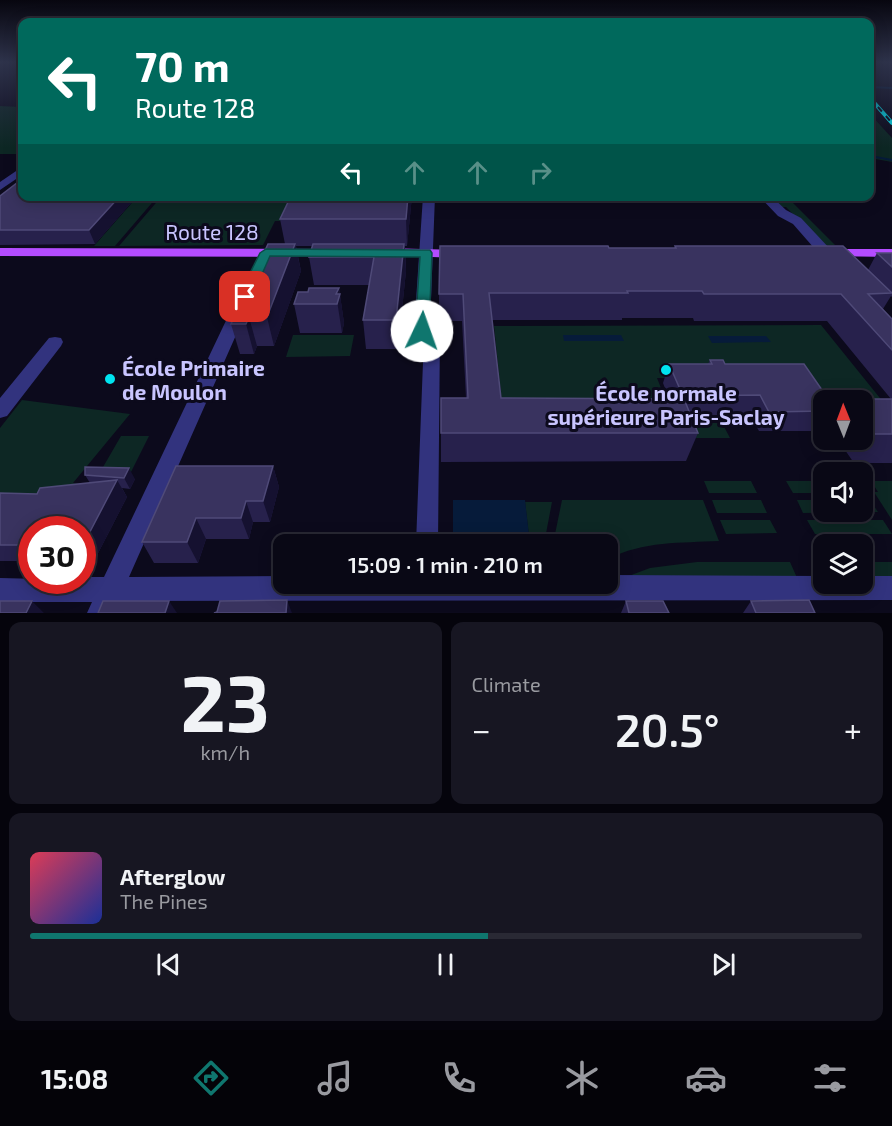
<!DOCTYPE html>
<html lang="en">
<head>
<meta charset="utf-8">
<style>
	body { margin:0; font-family:"Exo 2",sans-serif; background:#171622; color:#f1f3f6; height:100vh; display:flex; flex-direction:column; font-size:22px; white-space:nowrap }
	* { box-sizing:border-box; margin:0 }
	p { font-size:20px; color:#999aa0 }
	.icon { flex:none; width:33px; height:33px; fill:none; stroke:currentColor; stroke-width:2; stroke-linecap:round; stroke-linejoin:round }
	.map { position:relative; height:613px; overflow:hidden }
	.sheet { display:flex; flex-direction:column; gap:9px; padding:9px; background:#05040c; flex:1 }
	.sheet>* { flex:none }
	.banner { position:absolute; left:18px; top:18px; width:856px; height:183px; border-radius:12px; box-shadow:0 3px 15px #0003,0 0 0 2px #292934; background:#00695c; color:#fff; overflow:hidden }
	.needle { width:39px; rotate:359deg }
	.controls { position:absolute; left:813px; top:390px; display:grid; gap:12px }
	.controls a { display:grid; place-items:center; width:60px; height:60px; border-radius:12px; background:#090815; box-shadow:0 3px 15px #0003,0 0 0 2px #292934; font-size:30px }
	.speed { position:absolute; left:18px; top:516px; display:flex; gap:12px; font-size:30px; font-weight:700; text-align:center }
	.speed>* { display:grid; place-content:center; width:78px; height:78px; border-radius:50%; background:#090815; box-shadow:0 3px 15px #0003,0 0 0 2px #292934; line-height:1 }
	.speed .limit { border:9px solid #d22; background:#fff; color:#111 }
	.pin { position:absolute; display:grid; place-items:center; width:51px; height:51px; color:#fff; margin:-26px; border-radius:12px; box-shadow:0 3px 9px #0006 }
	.me { position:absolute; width:66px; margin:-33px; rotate:3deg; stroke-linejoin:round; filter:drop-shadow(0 0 4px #0008) }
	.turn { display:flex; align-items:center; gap:21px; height:126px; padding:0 18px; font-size:27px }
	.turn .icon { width:78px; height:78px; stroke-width:2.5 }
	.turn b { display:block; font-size:42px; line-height:51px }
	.lanes { display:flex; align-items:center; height:57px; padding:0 18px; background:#0003; justify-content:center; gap:30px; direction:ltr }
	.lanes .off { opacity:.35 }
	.big { font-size:45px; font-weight:600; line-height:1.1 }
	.sheet .card { flex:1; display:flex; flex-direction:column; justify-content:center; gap:9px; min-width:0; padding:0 21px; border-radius:12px; background:#171622 }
	.sheet .dial { align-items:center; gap:0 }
	.dial b { font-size:78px; line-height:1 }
	.song { display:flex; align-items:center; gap:18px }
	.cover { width:72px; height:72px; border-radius:9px; background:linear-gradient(135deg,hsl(350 70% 55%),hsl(230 70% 35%)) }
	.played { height:6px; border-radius:3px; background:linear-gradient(90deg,#0f766e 55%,#292934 55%) }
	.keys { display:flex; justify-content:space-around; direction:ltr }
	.heat { display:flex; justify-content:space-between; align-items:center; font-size:33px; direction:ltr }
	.sheet .tiles { flex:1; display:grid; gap:9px; grid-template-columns:1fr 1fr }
	.card:last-child { grid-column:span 2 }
	.trip { position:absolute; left:273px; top:534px; width:345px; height:60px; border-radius:12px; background:#090815; box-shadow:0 3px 15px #0003,0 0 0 2px #292934; font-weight:600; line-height:60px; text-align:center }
	.dock { display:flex; height:96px; justify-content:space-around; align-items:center; background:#040308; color:#999aa0 }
	.dock .icon { width:42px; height:42px }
	.dock .on { color:#0f766e }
	.dock b { font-size:27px; color:#f1f3f6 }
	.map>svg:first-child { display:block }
</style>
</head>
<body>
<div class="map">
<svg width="892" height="613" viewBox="0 0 892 613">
	<rect width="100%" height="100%" fill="#0c0a1c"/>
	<path fill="#0d2724" d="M 0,106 L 22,107 L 22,154 L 0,154 Z
		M 870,114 L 892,138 L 892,162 L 870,158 Z
		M 137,197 L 157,197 L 115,246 L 94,246 Z
		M 161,197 L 295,197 L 283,221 L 275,221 L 263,245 L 119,246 Z
		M 769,197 L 787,197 L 835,245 L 823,245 L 786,207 L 779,207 Z
		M 821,325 L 892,413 L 862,400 L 824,400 L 794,378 L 657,378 L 675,423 L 504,423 L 494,326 Z
		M 293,335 L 354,335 L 350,356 L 286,357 Z
		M 22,400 L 130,414 L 73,483 L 94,486 L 0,510 L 0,428 Z
		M 676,415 L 718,415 L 730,438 L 686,438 Z
		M 121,436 L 149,436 L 130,474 L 99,474 Z
		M 704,481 L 751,481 L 757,493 L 709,493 Z
		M 786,481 L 823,481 L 823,493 L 793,493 Z
		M 871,481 L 892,481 L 892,520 L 874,492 L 878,492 Z
		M 562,500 L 703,500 L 719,541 C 681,543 643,541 608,559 L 608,544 L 553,544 Z
		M 712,500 L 761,500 L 767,513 L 717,513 Z
		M 797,500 L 823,500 L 824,512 L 862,512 L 863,500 L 870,500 L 878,512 L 803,513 Z
		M 525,502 L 552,502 L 544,544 L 530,544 Z
		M 720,520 L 770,520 L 777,533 L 726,534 Z
		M 807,520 L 883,520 L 892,534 L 815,534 Z
		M 697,562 L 790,562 L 798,580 L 626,577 L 650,568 Z
		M 863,562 L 892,562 L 892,580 L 863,579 Z"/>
	<path fill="#061b3a" d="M 563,335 L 621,335 L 624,341 L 564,341 Z
		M 708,336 L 766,336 L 771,342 L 712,343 Z
		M 453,500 L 525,500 L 530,544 L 453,544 Z"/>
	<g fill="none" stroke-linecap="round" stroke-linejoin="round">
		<path stroke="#061b3a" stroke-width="2" d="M 870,87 L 892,88
			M 870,156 L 892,160"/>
		<path fill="#32337e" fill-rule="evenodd" d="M 22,167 L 22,175 L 0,190 L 0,182 Z
			M 423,196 L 435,196 L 430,326 L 438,327 L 440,331 L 438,544 L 416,544 L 424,336 L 416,335 L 414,331 Z
			M 759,196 L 771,196 L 786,210 L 801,218 L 831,250 L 833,253 L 831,256 L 821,256 L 793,224 L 778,216 Z
			M 240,303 L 248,308 L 129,577 L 284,576 L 284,584 L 608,584 L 608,575 L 824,576 L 824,584 L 862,584 L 862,576 L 892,576 L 892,600 L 118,601 L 113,613 L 87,613 L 92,602 L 0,602 L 0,578 L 82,580 L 82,577 L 104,577 L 232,308 Z
			M 55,337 L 61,338 L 63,342 L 61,346 L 7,416 L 0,418 L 0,398 L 49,338 Z"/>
		<path fill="#b44cff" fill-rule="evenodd" d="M 0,248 L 330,249 L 337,253 L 330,257 L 0,256 Z
			M 384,248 L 459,250 L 466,254 L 459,258 L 379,255 L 377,252 Z
			M 831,249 L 892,249 L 892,257 L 826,256 L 824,253 Z"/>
		<defs>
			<path id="rail" d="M 870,98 L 892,123"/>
		</defs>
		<use href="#rail" stroke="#00e4f0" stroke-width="4"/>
		<use href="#rail" stroke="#0c0a1c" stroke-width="2" stroke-dasharray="6" stroke-linecap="butt"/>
	</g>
	<path fill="#27214c" d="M 0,196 L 137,196 L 95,244 L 0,245 Z
		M 412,196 L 407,246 L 405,246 L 406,271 L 398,349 L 366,349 L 363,320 L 369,285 L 314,285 L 309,257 L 312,246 L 296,246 L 301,271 L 274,346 L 257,346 L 254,354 L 240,354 L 231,324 L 285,244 L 280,219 Z
		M 675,246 L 868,270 L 877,253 L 892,253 L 892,297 L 891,296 L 883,309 L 892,319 L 892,463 L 854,463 L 838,440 L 862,440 L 862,400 L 847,400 L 848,399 L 891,399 L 827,321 L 694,321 L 693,318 L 622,318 L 622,320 L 492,320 L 501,398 L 669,399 L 663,383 L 669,364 L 708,364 L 710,360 L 725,364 L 824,400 L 824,431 L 759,431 L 750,415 L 690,415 L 698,433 L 686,461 L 441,462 L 441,398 L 466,398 L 462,321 L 439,321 L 439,294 L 674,248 Z
		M 339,288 L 344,323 L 342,333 L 300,333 L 294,304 L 308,292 Z
		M 273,466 L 279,487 L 270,522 L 253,522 L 249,539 L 206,539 L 198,563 L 154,563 L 142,542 Z
		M 85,475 L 135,479 L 130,489 L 122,488 L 127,497 L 94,561 L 82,561 L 82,530 L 32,530 L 32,561 L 0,561 L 0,493 L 37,494 L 90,483 Z
		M 626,601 L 669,613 L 621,613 Z
		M 751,601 L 815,613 L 743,613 Z"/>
	<path fill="#151130" d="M 120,196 L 137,196 L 95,244 L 89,230 Z
		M 408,196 L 412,196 L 407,246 L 406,219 Z
		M 295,244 L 301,271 L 274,346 L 267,317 Z
		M 404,244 L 406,271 L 398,349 L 396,320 Z
		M 339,288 L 344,323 L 342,333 L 336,294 Z
		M 249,317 L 257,346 L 254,354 L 246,324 Z
		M 273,466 L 279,487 L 270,522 L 263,501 Z
		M 129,468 L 135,479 L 130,489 L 124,478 Z
		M 117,480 L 127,497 L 94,561 L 83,545 Z
		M 246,501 L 253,522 L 249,539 L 241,518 Z
		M 196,518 L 206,539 L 198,563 L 187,542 Z
		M 287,600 L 292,613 L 286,613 Z
		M 32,601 L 44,613 L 26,613 Z
		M 169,601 L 177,613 L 165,613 Z"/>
	<path fill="#39335f" stroke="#4f4a78" stroke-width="1.5" d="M 22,179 L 22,196 L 120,196 L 89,230 L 0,230 L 0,196 Z
		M 291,196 L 408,196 L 406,219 L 280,219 Z
		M 268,244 L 295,244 L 267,317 L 249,317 L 246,324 L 231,324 Z
		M 313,244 L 404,244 L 396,320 L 363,320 L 374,257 L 309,257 Z
		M 440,246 L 608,246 L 609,248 L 676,248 L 675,246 L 843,246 L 892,293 L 868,294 L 892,319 L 892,350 L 841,294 L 704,294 L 702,291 L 627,291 L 628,293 L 489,293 L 501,398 L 684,399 L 698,433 L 441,433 L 441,398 L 468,398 L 463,294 L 439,294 Z
		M 877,253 L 892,253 L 892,267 Z
		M 309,288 L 339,288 L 336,294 L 340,294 L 337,304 L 294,304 L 298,292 L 308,292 Z
		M 710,360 L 723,360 L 725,364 L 804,364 L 829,400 L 824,400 L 824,411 L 769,412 L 760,395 L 683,396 L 669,364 L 712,364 Z
		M 848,399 L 892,399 L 892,434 L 875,434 L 862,419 L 862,400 L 849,400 Z
		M 176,466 L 273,466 L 263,501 L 246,501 L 241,518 L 196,518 L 187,542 L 142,542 Z
		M 85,467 L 129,468 L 124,478 L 85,475 Z
		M 117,480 L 83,545 L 82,530 L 32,530 L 32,545 L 0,545 L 0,493 L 37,494 L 40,488 Z
		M 287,600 L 286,613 L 214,613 L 217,612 L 220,601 Z
		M 809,600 L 815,613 L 756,613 L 751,601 Z
		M 0,601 L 32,601 L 26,613 L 0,613 Z
		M 103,601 L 169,601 L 165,613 L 98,613 Z
		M 626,601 L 663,601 L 669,613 L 629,613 Z"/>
	<linearGradient id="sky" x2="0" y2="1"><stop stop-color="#07060f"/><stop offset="0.42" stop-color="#2e334b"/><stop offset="1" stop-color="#2e334b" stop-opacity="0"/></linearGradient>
	<rect width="892" height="148" fill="url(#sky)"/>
	<path fill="#0f766e" stroke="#0a4d48" stroke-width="1.5" d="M 266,249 L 430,250 L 432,253 L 429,331 L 422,336 L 415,331 L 420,257 L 270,256 L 252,297 L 250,300 L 240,300 L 238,297 L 260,253 Z"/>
	<g fill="#00e4f0" stroke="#0c0a1c" stroke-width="2">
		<circle cx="666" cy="370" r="6"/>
		<circle cx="110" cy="379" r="6"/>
	</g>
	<g text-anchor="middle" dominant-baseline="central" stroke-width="6" stroke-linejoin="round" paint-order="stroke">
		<g font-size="21" fill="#c9c5ff" stroke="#0c0a1c">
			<text x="212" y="231">Route 128</text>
		</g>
		<g font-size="21" font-weight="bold" fill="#c9c5ff" stroke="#0c0a1c" text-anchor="start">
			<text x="122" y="367">École Primaire<tspan x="122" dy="24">de Moulon</tspan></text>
			<text x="666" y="392" text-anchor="middle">École normale<tspan x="666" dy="24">supérieure Paris-Saclay</tspan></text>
		</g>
	</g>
</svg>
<div class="controls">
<a><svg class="needle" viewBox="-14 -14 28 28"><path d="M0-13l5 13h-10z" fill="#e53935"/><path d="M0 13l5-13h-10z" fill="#999aa0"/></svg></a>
<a><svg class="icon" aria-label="sound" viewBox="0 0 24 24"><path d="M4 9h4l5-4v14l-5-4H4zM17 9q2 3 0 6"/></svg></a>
<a><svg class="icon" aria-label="layers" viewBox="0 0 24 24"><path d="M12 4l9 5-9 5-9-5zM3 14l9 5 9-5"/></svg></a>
</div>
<div class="speed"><div class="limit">30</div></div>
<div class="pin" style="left:245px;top:297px;background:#d93025"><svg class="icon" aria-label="arrive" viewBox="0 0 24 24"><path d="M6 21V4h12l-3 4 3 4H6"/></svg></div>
<svg class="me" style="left:422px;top:331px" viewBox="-20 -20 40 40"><circle r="19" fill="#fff"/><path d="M0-13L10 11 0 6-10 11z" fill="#0f766e"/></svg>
<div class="trip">15:09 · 1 min · 210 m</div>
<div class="banner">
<div class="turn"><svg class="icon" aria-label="left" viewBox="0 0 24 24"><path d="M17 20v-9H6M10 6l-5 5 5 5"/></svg><div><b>70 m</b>Route 128</div></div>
<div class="lanes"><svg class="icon" aria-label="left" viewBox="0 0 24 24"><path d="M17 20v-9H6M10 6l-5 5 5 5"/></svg><svg class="icon off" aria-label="ahead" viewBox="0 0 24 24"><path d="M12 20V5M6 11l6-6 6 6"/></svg><svg class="icon off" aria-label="ahead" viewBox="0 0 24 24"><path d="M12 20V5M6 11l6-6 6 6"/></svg><svg class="icon off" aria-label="right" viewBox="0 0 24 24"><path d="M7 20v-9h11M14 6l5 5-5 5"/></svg></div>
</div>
</div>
<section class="sheet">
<div class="tiles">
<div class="card dial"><b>23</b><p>km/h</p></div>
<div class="card"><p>Climate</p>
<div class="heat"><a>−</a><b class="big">20.5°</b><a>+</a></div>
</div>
<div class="card">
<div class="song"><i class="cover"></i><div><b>Afterglow</b><p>The Pines</p></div></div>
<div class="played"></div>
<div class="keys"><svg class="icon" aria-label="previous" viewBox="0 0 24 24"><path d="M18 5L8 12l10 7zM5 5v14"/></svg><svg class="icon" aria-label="pause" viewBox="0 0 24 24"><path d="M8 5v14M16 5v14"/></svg><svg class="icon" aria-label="next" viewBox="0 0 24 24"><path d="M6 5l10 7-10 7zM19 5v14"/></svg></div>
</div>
</div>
</section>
<nav class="dock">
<b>15:08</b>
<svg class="icon on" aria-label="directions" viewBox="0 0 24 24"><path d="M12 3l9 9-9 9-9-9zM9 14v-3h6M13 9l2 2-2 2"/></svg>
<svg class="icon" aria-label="music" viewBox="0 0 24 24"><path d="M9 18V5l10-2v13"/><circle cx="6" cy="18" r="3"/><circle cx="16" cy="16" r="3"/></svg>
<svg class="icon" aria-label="phone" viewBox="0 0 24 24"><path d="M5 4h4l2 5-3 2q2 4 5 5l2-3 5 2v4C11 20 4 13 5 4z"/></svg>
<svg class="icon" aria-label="climate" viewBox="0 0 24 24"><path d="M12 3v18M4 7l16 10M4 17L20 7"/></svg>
<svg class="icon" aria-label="car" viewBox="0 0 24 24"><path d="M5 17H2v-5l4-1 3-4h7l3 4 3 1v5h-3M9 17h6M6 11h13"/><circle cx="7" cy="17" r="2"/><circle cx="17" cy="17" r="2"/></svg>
<svg class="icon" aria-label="filters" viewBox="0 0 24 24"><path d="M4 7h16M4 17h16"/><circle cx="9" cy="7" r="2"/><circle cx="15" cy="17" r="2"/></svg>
</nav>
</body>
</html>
